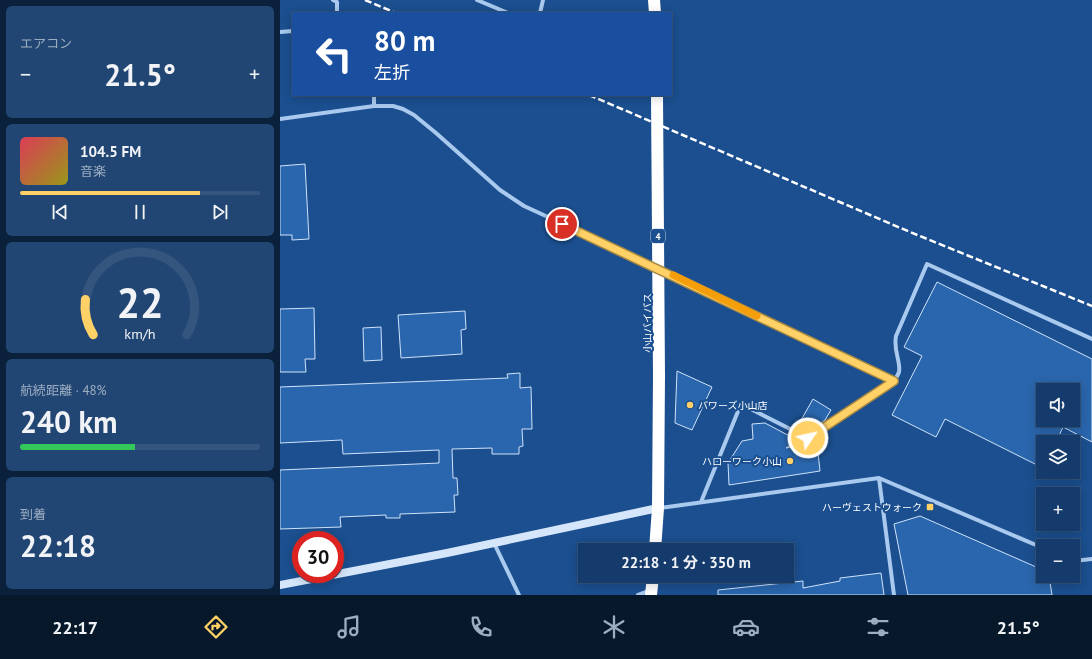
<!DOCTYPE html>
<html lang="ja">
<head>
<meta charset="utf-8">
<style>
	body { margin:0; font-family:"PT Sans","Noto Sans JP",sans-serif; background:#214673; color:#f1f3f6; height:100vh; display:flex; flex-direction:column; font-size:15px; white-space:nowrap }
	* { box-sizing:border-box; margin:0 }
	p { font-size:13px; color:#9dadc1 }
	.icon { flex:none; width:22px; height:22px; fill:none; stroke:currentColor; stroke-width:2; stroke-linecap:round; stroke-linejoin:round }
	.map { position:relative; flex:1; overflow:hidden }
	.details { display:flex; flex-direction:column; gap:6px; padding:6px; background:#0b203b; width:280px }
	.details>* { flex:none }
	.banner { position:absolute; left:12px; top:12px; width:380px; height:84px; border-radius:0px; box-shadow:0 2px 10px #0003,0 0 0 1px #33557e; background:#1a4fa0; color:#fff; overflow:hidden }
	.fabs { position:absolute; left:756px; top:383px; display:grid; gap:8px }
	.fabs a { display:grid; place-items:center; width:44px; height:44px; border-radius:0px; background:#143b6b; box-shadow:0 2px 10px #0003,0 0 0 1px #33557e; font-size:20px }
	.speed { position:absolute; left:12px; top:531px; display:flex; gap:8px; font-size:20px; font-weight:700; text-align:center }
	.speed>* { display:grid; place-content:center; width:52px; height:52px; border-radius:50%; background:#143b6b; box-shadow:0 2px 10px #0003,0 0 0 1px #33557e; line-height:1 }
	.speed .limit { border:6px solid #d22; background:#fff; color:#111 }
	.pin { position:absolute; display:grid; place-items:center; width:34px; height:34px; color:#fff; margin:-17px; border:2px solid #fff; border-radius:50%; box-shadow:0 1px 4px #0007 }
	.me { position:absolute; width:44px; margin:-22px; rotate:56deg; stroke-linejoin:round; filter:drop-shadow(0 0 3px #0008) }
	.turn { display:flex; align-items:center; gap:14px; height:84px; padding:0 16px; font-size:18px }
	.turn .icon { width:52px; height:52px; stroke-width:2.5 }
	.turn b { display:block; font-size:28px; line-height:34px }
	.big { font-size:30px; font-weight:700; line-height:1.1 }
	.details .tile { flex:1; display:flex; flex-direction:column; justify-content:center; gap:6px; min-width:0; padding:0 14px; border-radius:6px; background:#214673 }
	.details .dial { align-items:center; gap:0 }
	.dial svg { height:104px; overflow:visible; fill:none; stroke:#33557e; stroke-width:7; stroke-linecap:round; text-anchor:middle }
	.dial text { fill:#f1f3f6; stroke:none }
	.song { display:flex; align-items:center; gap:12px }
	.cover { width:48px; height:48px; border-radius:6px; background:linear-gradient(135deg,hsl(350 70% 55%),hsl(60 70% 35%)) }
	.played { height:4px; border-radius:2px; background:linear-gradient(90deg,#ffd166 75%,#33557e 75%) }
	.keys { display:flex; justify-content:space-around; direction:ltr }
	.heat { display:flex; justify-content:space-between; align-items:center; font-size:22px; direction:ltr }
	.charge { height:6px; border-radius:3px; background:linear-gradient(90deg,#34c759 48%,#33557e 0) }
	.trip { position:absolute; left:298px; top:543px; width:216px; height:40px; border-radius:0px; background:#143b6b; box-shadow:0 2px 10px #0003,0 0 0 1px #33557e; font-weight:700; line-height:40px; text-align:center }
	.dock { display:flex; height:64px; justify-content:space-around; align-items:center; background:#08182b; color:#9dadc1 }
	.dock .icon { width:28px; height:28px }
	.dock .selected { color:#ffd166 }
	.dock b { font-size:18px; color:#f1f3f6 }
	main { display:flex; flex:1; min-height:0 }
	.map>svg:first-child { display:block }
</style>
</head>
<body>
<main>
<section class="details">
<div class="tile"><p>エアコン</p>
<div class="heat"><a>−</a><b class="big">21.5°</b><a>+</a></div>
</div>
<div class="tile">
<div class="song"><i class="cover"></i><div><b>104.5 FM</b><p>音楽</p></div></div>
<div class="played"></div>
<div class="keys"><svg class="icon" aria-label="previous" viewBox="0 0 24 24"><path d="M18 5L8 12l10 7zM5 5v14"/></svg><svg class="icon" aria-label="pause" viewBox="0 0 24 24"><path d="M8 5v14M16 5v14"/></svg><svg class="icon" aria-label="next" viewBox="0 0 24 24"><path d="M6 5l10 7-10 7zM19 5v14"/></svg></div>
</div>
<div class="tile dial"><svg viewBox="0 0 100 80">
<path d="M14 69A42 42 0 1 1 86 69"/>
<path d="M14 69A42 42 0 0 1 8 42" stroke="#ffd166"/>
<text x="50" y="56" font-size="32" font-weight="700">22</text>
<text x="50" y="72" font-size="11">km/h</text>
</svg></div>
<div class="tile"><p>航続距離 · 48%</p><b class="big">240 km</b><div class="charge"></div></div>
<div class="tile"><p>到着</p><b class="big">22:18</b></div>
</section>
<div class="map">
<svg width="812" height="595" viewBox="0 0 812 595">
	<rect width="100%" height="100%" fill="#1b4f8f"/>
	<path fill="#2a66ad" stroke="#cfe3fa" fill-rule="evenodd" d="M 25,164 L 29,239 L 12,240 L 12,235 L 0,235 L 0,166 Z
		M 657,282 L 812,359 L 812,442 L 783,427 L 776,442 L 763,442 L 763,468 L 665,419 L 656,437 L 612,415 L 642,356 L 624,347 ZM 763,390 L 793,390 L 793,420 L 763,420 Z
		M 34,308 L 35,359 L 25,359 L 26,372 L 0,372 L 0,309 Z
		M 185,311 L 186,329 L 181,330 L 182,354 L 121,358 L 118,315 Z
		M 101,327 L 102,360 L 84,361 L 83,328 Z
		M 397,371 L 432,387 L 412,430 L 395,423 Z
		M 240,373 L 240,388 L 251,387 L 252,429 L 242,429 L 243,446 L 239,447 L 239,454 L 212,454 L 212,448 L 172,449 L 173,478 L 177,478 L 178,495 L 174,495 L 175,512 L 120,514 L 120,518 L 106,518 L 106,515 L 60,517 L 61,527 L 0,529 L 0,470 L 159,463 L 159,450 L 63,454 L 62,440 L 0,443 L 0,387 L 228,378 L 227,374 Z
		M 533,399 L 551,410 L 545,420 L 532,430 L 520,422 Z
		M 485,423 L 517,440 L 506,448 L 537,443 L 540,471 L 449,485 L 448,463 L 462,441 L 473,439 L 472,424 Z
		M 640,516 L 763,570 L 763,576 L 769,576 L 772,595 L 628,595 L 614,524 Z
		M 601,573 L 604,595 L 438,595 L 438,590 L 523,581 L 523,588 L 560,581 L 560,578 Z"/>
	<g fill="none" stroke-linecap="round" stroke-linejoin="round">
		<path stroke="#a9c9ee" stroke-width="4" d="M 53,0 L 57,2 L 57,13
			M 197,0 L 228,13
			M 260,13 L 263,0
			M 0,32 L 13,31
			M 94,106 L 94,95
			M 0,119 L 94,106 L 113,106 L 123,109 L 134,115 L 156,133 L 220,190 L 244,206 L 353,256 L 614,381
			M 599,478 L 614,595
			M 421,502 L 461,404 L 528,438 L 614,381 C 616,378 618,375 619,372 C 621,362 613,350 616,336 L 647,264 L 812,339
			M 380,508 L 599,478 L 763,548
			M 214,543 L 239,595
			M 793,561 L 812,559
			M 358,595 L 369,591"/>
		<path stroke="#d6e6fa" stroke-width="8" d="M 0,585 L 167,553 L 378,508"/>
		<path stroke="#fff" stroke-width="12" d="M 374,0 L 375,13
			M 375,550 L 378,508 L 379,376
			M 371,595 L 373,576"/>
		<path stroke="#fff" stroke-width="2.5" stroke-dasharray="7 3" stroke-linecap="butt" d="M 85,0 L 116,13
			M 309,95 L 630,232 L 812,306"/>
		<path stroke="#fff" stroke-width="12" d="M 377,95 L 379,376"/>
	</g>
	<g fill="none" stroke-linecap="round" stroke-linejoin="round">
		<defs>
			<path id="route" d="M 282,224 L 614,381 L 528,438"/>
		</defs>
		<use href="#route" stroke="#a68842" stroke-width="10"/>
		<use href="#route" stroke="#ffd166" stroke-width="7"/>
		<path stroke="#f59e0b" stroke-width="7" d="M 393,275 L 477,316"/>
	</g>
	<g fill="#ffd166" stroke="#1b4f8f" stroke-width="1.5">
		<circle cx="410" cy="405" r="4"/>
		<circle cx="510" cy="461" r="4"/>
		<rect x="646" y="503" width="8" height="8" rx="2"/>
	</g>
	<g text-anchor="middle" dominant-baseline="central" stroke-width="4" stroke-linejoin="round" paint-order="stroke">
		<rect fill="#1b4f8f" stroke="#bbcadd" stroke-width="1" x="371" y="229" width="14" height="14" rx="3"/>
		<g font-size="9" font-weight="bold" fill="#fff">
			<text x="378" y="236">4</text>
		</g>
		<g font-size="10" fill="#fff" stroke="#1b4f8f">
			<text transform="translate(367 323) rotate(-90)">小山バイパス</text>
		</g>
		<g font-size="10" fill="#fff" stroke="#1b4f8f" text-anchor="end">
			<text x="418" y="405" text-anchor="start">パワーズ小山店</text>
			<text x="502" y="461">ハローワーク小山</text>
			<text x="642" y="507">ハーヴェストウォーク</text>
		</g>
	</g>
</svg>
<div class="fabs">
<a><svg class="icon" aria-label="sound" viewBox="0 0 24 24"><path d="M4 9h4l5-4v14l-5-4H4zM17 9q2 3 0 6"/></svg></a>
<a><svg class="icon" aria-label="layers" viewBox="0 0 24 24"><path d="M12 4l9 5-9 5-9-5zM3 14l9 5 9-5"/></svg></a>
<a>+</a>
<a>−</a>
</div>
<div class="speed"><div class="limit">30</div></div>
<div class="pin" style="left:282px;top:224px;background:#d93025"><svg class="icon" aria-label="arrive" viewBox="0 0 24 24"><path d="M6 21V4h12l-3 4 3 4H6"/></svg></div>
<svg class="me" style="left:528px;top:438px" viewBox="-20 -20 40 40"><circle r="17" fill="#ffd166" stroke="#fff" stroke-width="3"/><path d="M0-11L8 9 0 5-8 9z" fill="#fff"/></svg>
<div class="trip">22:18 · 1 分 · 350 m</div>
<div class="banner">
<div class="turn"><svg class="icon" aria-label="left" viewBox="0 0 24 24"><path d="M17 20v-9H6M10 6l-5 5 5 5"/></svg><div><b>80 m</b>左折</div></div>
</div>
</div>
</main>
<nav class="dock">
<b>22:17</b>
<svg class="icon selected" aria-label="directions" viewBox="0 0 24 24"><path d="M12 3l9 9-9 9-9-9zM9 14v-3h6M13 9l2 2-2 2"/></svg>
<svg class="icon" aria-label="music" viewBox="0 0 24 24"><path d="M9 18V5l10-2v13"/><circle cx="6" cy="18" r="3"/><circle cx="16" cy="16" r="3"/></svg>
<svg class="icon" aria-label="phone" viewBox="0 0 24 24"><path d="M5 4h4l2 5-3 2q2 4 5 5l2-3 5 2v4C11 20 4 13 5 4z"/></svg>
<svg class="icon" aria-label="climate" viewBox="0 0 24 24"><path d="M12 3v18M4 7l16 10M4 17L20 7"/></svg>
<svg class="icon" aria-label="car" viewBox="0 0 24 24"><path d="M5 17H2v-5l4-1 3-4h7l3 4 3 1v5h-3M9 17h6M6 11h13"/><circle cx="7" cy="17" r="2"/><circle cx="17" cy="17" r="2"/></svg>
<svg class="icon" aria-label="filters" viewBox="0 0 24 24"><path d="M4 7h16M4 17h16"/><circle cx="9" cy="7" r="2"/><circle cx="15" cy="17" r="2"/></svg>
<b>21.5°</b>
</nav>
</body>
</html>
